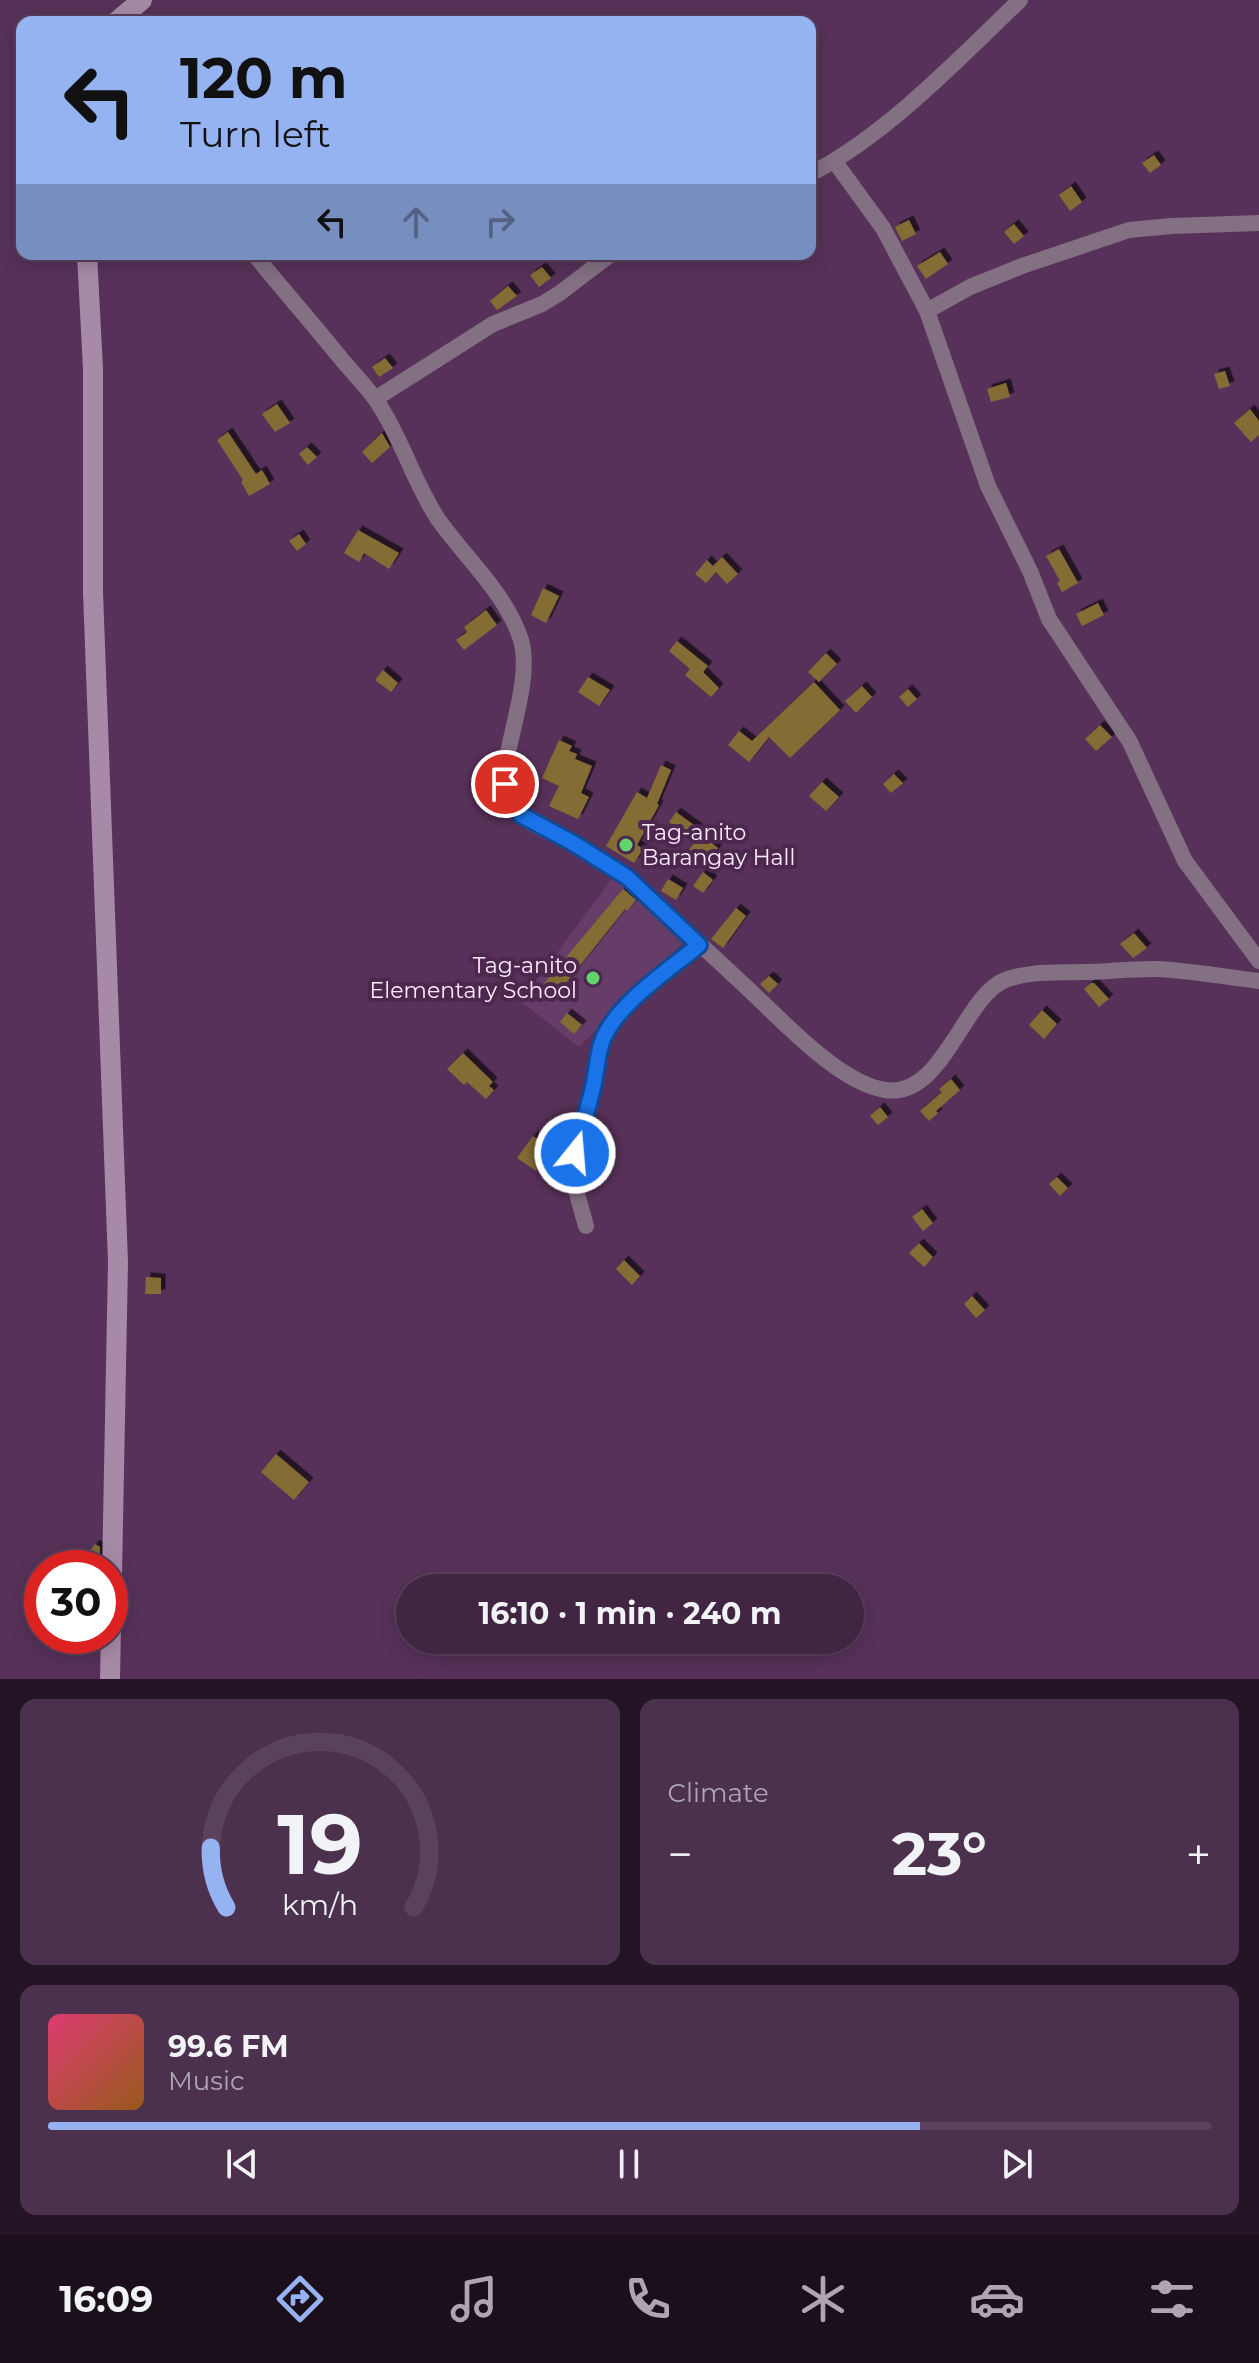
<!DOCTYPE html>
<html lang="en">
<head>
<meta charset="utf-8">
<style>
	body { margin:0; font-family:Montserrat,sans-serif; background:#4c314e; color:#f1f3f6; height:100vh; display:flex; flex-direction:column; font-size:30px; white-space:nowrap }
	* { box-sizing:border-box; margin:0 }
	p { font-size:26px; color:#aea5b2 }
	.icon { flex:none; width:44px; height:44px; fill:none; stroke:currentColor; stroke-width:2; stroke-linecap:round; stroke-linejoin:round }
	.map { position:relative; height:1679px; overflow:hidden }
	.side { display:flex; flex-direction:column; gap:20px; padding:20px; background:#241425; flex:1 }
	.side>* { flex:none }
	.guide { position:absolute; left:16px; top:16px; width:800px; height:244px; border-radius:16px; box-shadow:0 4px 20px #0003,0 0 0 2px #5a425c; background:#95b2f1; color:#111; overflow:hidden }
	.speed { position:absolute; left:24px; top:1550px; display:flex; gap:16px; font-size:40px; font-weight:700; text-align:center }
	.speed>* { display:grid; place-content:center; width:104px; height:104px; border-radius:50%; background:#412543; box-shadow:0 4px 20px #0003,0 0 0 2px #5a425c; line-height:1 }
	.speed .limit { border:12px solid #d22; background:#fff; color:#111 }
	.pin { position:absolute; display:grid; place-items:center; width:68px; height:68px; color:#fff; margin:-34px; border:4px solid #fff; border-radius:50%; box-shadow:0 2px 8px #0007 }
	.me { position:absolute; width:88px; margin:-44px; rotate:17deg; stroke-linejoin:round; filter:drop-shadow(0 0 6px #0008) }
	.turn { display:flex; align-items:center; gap:28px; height:168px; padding:0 32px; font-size:36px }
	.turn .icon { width:104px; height:104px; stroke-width:2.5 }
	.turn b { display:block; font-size:56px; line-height:68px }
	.lanes { display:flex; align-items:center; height:76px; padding:0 32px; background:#0003; justify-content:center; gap:40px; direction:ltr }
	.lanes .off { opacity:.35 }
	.big { font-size:60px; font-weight:700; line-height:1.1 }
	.side .tile { flex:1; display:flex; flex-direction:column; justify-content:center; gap:12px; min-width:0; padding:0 28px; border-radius:16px; background:#4c314e }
	.side .dial { align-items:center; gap:0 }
	.dial svg { height:208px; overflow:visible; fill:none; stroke:#5a425c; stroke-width:7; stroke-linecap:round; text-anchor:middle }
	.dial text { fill:#f1f3f6; stroke:none }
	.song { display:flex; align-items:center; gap:24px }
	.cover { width:96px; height:96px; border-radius:12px; background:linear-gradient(135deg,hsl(340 70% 55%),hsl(30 70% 35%)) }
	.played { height:8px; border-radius:4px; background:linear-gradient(90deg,#95b2f1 75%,#5a425c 75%) }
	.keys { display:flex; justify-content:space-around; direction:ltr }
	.heat { display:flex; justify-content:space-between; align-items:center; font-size:44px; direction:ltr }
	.side .tiles { flex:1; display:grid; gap:20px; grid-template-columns:1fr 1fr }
	.tile:last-child { grid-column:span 2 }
	.trip { position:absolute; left:396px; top:1574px; width:468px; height:80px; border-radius:40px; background:#412543; box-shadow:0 4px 20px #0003,0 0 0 2px #5a425c; font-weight:700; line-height:80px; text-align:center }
	.menu { display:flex; height:128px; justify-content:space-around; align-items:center; background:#1a0f1b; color:#aea5b2 }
	.menu .icon { width:56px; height:56px }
	.menu .on { color:#95b2f1 }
	.menu b { font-size:36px; color:#f1f3f6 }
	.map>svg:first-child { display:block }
</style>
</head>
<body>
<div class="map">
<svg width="1259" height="1679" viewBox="0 0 1259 1679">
	<defs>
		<filter id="shadow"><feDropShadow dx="4.5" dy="-4.5" stdDeviation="0" flood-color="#0009"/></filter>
	</defs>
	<rect width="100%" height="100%" fill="#573159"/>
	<path fill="#663c68" d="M 613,877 L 686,940 L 579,1047 L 521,1002 Z"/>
	<path fill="#846c34" filter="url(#shadow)" d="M 1154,155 L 1161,165 L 1150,173 L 1142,163 Z
		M 1071,186 L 1082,202 L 1070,211 L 1059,195 Z
		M 909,220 L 916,234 L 902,241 L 895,227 Z
		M 1014,224 L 1024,236 L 1014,244 L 1004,232 Z
		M 940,252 L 948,264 L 926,279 L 917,266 Z
		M 542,267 L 551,278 L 539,287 L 530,275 Z
		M 508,286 L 517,296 L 497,310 L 490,301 Z
		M 385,358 L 393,368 L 379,377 L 372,367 Z
		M 1225,371 L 1230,386 L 1219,389 L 1214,374 Z
		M 1006,383 L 1010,397 L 991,402 L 987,389 Z
		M 277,404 L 290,423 L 275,432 L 262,414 Z
		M 1250,409 L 1259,421 L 1259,435 L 1251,442 L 1234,423 Z
		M 228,432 L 256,474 L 262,470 L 270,484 L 249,496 L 241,482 L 243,480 L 217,440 Z
		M 382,433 L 390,447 L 372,463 L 362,452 Z
		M 307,447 L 317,457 L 308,465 L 299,454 Z
		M 358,530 L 399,553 L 389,569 L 364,553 L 359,562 L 344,553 Z
		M 299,534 L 306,544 L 297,551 L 289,541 Z
		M 1059,549 L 1078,583 L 1062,592 L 1057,583 L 1060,581 L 1046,556 Z
		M 722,557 L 738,574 L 727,584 L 716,572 L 706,583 L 695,574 L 707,560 L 713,566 Z
		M 543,588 L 559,596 L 546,623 L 531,615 Z
		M 1098,603 L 1104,615 L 1082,626 L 1076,614 Z
		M 486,610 L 497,625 L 464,650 L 456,640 L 467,632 L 464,627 Z
		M 677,641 L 708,666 L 703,672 L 719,688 L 711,697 L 685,675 L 690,669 L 669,651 Z
		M 826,653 L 837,664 L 819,682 L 808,672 Z
		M 383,670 L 398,683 L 391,692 L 375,680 Z
		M 588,677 L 610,690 L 599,706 L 578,692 Z
		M 814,682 L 840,710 L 790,758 L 769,737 L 749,762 L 728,745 L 739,731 L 752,741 Z
		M 862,686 L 872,697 L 856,713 L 845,701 Z
		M 908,689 L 917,699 L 908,707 L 899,697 Z
		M 1100,725 L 1112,737 L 1096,751 L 1085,739 Z
		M 559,740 L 572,746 L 569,751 L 577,754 L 575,759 L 592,766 L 581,793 L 589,797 L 578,819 L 549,806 L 559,786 L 542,778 Z
		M 661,765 L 671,770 L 657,804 L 659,805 L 637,845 L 643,849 L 634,863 L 606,846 L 637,792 L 647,798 Z
		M 894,774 L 903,783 L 891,793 L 883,784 Z
		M 822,782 L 839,797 L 826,811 L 809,796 Z
		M 676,812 L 698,828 L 691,838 L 669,822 Z
		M 701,835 L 718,848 L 706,865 L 688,851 Z
		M 703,872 L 713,880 L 703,893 L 693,886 Z
		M 668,879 L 683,888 L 676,900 L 661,891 Z
		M 623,889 L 636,900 L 627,911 L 625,909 L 550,1003 L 537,992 Z
		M 736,908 L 746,916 L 723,948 L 711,939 Z
		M 1134,933 L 1147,948 L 1133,958 L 1120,944 Z
		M 769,976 L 778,984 L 769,993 L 760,984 Z
		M 1091,983 L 1094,983 L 1109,999 L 1099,1007 L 1084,989 Z
		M 1042,1010 L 1057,1024 L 1044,1039 L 1029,1025 Z
		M 567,1013 L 582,1025 L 574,1034 L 560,1022 Z
		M 463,1053 L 493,1082 L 489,1086 L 494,1090 L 486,1099 L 467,1082 L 464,1085 L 447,1069 Z
		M 951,1079 L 960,1090 L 936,1111 L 938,1113 L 929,1121 L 920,1111 L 942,1092 L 939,1089 Z
		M 880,1107 L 888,1117 L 878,1125 L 870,1116 Z
		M 533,1136 L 552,1148 L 536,1171 L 517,1158 Z
		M 1057,1177 L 1068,1188 L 1060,1196 L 1049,1184 Z
		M 922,1209 L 933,1223 L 923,1231 L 912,1217 Z
		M 919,1243 L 933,1257 L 924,1267 L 909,1253 Z
		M 624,1260 L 640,1276 L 632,1285 L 616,1269 Z
		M 146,1277 L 161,1278 L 161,1294 L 145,1294 Z
		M 972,1296 L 985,1310 L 976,1318 L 964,1304 Z
		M 276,1454 L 309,1482 L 294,1500 L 261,1472 Z
		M 95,1544 L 100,1547 L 99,1565 L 86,1556 Z"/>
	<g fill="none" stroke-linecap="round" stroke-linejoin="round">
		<path stroke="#837083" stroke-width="16" d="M 835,162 L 883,228 L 927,311 L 988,486 L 1030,571 L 1049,619 L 1130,742 L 1185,861 L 1259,961
			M 810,174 C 884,137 960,58 1020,0
			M 254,254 C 283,290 314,325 343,361 C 355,375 368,388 378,403 C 402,439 414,483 438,519 C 466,559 506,593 521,640 C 535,689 492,769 508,800 C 522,826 555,832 578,846 C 600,859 623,873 641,890 C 676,922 710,953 744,985 C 779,1017 838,1083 885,1090 C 943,1099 963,997 1005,980 C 1029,971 1056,973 1082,972 C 1107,972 1133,968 1159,969 C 1192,971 1226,977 1259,981
			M 927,311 L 970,287 L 1022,266 L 1129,230 L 1172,226 L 1259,223
			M 375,399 L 493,324 L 542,304 L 560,293 L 611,254
			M 586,1226 L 574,1183 L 573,1169 L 604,1037 L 626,1006 L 699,945"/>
		<path stroke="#a78aa7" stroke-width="20" d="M 116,22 L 142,0
			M 87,254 L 93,369 L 93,592 L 118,1262 L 110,1679"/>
	</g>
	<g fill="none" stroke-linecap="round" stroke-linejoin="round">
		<defs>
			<path id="route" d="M 505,784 L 506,796 L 521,815 L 573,843 L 627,877 L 699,945 C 669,970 618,1003 603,1039 C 597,1054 597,1071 593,1087 C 588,1109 581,1131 575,1153"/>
		</defs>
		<use href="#route" stroke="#114b97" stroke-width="20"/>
		<use href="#route" stroke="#1a73e8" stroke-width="14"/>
	</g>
	<g fill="#5fd56b" stroke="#4c274e" stroke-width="3">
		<circle cx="626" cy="845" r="8"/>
		<circle cx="593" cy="978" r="8"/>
	</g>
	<g text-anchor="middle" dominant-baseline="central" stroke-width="8" stroke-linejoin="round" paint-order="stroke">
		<g font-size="22" fill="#ffecff" stroke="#4c274e" text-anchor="start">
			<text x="642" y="832">Tag-anito<tspan x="642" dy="25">Barangay Hall</tspan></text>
			<text x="577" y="965" text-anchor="end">Tag-anito<tspan x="577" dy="25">Elementary School</tspan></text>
		</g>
	</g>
</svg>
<div class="speed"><div class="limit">30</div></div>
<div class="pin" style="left:505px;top:784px;background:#d93025"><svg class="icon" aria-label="arrive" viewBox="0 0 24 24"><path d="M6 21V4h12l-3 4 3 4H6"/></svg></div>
<svg class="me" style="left:575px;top:1153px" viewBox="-20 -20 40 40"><circle r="17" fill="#1a73e8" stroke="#fff" stroke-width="3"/><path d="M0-11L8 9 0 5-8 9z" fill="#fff"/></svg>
<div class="trip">16:10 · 1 min · 240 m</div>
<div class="guide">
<div class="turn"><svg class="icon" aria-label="left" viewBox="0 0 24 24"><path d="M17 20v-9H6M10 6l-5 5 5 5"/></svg><div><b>120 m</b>Turn left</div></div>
<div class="lanes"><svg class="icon" aria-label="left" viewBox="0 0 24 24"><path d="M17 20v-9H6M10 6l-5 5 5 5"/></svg><svg class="icon off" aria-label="ahead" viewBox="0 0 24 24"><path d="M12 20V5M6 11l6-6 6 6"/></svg><svg class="icon off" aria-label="right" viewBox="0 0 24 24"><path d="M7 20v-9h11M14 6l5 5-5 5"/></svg></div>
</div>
</div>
<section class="side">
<div class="tiles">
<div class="tile dial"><svg viewBox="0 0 100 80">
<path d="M14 69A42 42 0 1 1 86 69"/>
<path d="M14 69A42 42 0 0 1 8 46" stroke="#95b2f1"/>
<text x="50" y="56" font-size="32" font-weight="700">19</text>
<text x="50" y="72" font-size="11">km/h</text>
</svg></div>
<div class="tile"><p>Climate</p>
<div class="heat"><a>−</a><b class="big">23°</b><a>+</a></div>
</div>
<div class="tile">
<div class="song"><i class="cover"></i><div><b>99.6 FM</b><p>Music</p></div></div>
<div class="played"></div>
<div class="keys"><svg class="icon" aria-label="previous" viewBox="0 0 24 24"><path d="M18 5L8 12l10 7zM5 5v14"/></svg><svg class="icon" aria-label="pause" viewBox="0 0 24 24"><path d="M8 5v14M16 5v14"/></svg><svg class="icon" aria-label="next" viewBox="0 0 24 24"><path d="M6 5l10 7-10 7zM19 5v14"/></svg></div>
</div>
</div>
</section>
<nav class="menu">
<b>16:09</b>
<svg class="icon on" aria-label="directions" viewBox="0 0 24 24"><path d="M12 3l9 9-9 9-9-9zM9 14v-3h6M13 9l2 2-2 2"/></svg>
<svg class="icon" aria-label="music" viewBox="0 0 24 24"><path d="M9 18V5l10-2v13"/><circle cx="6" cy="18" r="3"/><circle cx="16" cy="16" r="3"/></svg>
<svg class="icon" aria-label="phone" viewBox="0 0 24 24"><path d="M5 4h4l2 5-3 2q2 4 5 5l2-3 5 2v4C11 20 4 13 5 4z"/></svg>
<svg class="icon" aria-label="climate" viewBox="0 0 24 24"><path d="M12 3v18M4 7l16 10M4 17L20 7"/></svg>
<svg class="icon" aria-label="car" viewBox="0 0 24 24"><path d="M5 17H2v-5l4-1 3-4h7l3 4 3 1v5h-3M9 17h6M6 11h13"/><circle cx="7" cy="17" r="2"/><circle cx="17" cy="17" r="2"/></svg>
<svg class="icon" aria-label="filters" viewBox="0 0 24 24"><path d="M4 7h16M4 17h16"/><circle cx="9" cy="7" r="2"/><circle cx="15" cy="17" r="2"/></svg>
</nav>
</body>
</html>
